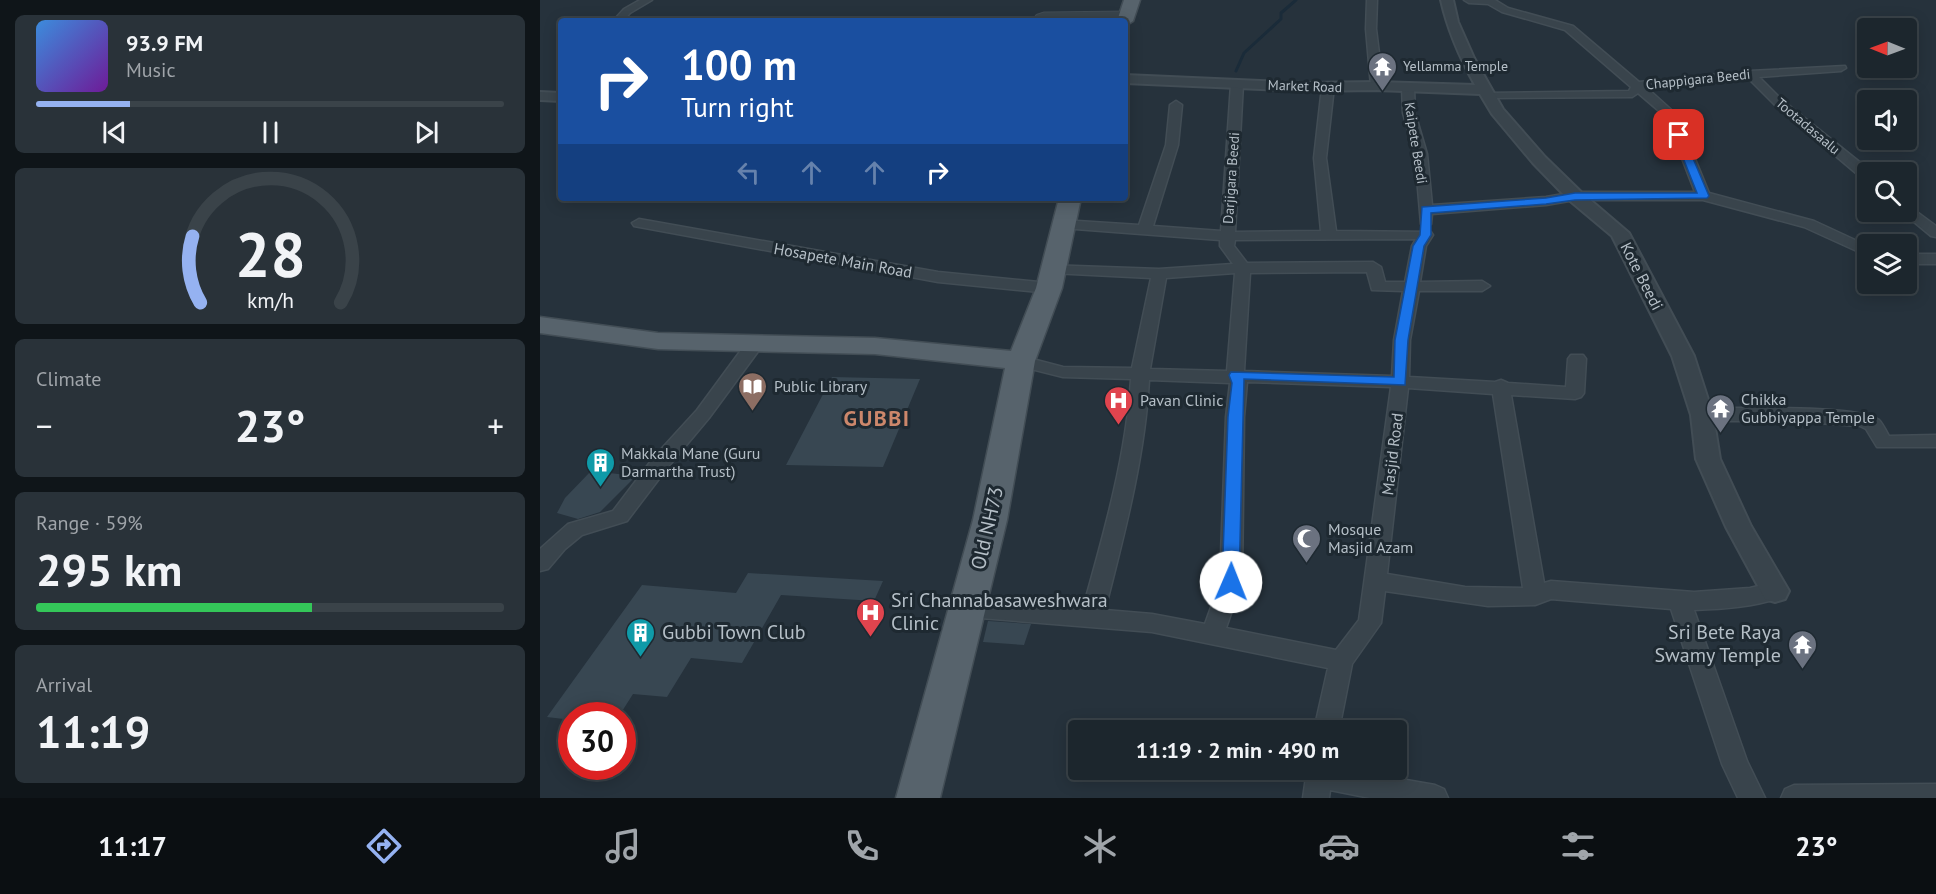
<!DOCTYPE html>
<html lang="en">
<head>
<meta charset="utf-8">
<style>
	body { margin:0; font-family:"PT Sans",sans-serif; background:#293239; color:#f1f3f6; height:100vh; display:flex; flex-direction:column; font-size:22px; white-space:nowrap }
	* { box-sizing:border-box; margin:0 }
	p { font-size:20px; color:#a0a5aa }
	.icon { flex:none; width:33px; height:33px; fill:none; stroke:currentColor; stroke-width:2; stroke-linecap:round; stroke-linejoin:round }
	.map { position:relative; flex:1; overflow:hidden }
	.details { display:flex; flex-direction:column; gap:15px; padding:15px; background:#0f1519; width:540px }
	.details>* { flex:none }
	.top-card { position:absolute; left:18px; top:18px; width:570px; height:183px; border-radius:6px; box-shadow:0 3px 15px #0003,0 0 0 2px #3a4349; background:#1a4fa0; color:#fff; overflow:hidden }
	.needle { width:39px; rotate:271deg }
	.buttons { position:absolute; left:1317px; top:18px; display:grid; gap:12px }
	.buttons a { display:grid; place-items:center; width:60px; height:60px; border-radius:6px; background:#1c262d; box-shadow:0 3px 15px #0003,0 0 0 2px #3a4349; font-size:30px }
	.speed { position:absolute; left:18px; top:702px; display:flex; gap:12px; font-size:30px; font-weight:700; text-align:center }
	.speed>* { display:grid; place-content:center; width:78px; height:78px; border-radius:50%; background:#1c262d; box-shadow:0 3px 15px #0003,0 0 0 2px #3a4349; line-height:1 }
	.speed .limit { border:9px solid #d22; background:#fff; color:#111 }
	.pin { position:absolute; display:grid; place-items:center; width:51px; height:51px; color:#fff; margin:-26px; border-radius:12px; box-shadow:0 3px 9px #0006 }
	.me { position:absolute; width:66px; margin:-33px; rotate:1deg; stroke-linejoin:round; filter:drop-shadow(0 0 4px #0008) }
	.turn { display:flex; align-items:center; gap:21px; height:126px; padding:0 24px; font-size:27px }
	.turn .icon { width:78px; height:78px; stroke-width:2.5 }
	.turn b { display:block; font-size:42px; line-height:51px }
	.lanes { display:flex; align-items:center; height:57px; padding:0 24px; background:#0003; justify-content:center; gap:30px; direction:ltr }
	.lanes .off { opacity:.35 }
	.big { font-size:45px; font-weight:800; line-height:1.1 }
	.details .card { flex:1; display:flex; flex-direction:column; justify-content:center; gap:9px; min-width:0; padding:0 21px; border-radius:9px; background:#293239 }
	.details .dial { align-items:center; gap:0 }
	.dial svg { height:156px; overflow:visible; fill:none; stroke:#3a4349; stroke-width:7; stroke-linecap:round; text-anchor:middle }
	.dial text { fill:#f1f3f6; stroke:none }
	.song { display:flex; align-items:center; gap:18px }
	.cover { width:72px; height:72px; border-radius:9px; background:linear-gradient(135deg,hsl(210 70% 55%),hsl(280 70% 35%)) }
	.played { height:6px; border-radius:3px; background:linear-gradient(90deg,#95b2f1 20%,#3a4349 20%) }
	.keys { display:flex; justify-content:space-around; direction:ltr }
	.heat { display:flex; justify-content:space-between; align-items:center; font-size:33px; direction:ltr }
	.charge { height:9px; border-radius:4px; background:linear-gradient(90deg,#34c759 59%,#3a4349 0) }
	.trip { position:absolute; left:528px; top:720px; width:339px; height:60px; border-radius:6px; background:#1c262d; box-shadow:0 3px 15px #0003,0 0 0 2px #3a4349; font-weight:800; line-height:60px; text-align:center }
	.menu { display:flex; height:96px; justify-content:space-around; align-items:center; background:#0b0f12; color:#a0a5aa }
	.menu .icon { width:42px; height:42px }
	.menu .selected { color:#95b2f1 }
	.menu b { font-size:27px; color:#f1f3f6 }
	main { display:flex; flex:1; min-height:0 }
	.map>svg:first-child { display:block }
</style>
</head>
<body>
<main>
<section class="details">
<div class="card">
<div class="song"><i class="cover"></i><div><b>93.9 FM</b><p>Music</p></div></div>
<div class="played"></div>
<div class="keys"><svg class="icon" aria-label="previous" viewBox="0 0 24 24"><path d="M18 5L8 12l10 7zM5 5v14"/></svg><svg class="icon" aria-label="pause" viewBox="0 0 24 24"><path d="M8 5v14M16 5v14"/></svg><svg class="icon" aria-label="next" viewBox="0 0 24 24"><path d="M6 5l10 7-10 7zM19 5v14"/></svg></div>
</div>
<div class="card dial"><svg viewBox="0 0 100 80">
<path d="M14 69A42 42 0 1 1 86 69"/>
<path d="M14 69A42 42 0 0 1 10 35" stroke="#95b2f1"/>
<text x="50" y="56" font-size="32" font-weight="700">28</text>
<text x="50" y="72" font-size="11">km/h</text>
</svg></div>
<div class="card"><p>Climate</p>
<div class="heat"><a>−</a><b class="big">23°</b><a>+</a></div>
</div>
<div class="card"><p>Range · 59%</p><b class="big">295 km</b><div class="charge"></div></div>
<div class="card"><p>Arrival</p><b class="big">11:19</b></div>
</section>
<div class="map">
<svg width="1396" height="798" viewBox="0 0 1396 798">
	<rect width="100%" height="100%" fill="#26323c"/>
	<g fill="none" stroke-linecap="round" stroke-linejoin="round">
		<path stroke="#1a2b39" stroke-width="3" d="M 696,71 L 704,53 L 741,19 L 741,13 L 756,0"/>
	</g>
	<path fill="#384752" d="M 292,377 L 380,379 L 343,467 L 246,465 Z
		M 51,471 L 96,476 L 60,512 L 38,519 L 17,513 L 25,498 Z
		M 208,573 L 343,581 L 334,601 L 241,595 L 202,663 L 151,658 L 127,697 L 93,694 L 79,716 L 32,716 L 32,720 L 7,717 L 102,585 L 196,593 Z
		M 448,621 L 491,624 L 484,645 L 443,642 Z"/>
	<g fill="none" stroke-linecap="round" stroke-linejoin="round">
		<defs>
			<path id="service" d="M 496,21 L 498,17 L 504,15 L 587,14"/>
			<path id="minor" d="M 100,0 L 112,0 L 90,13 L 83,21 L 73,21 L 84,9 Z
				M 827,0 L 837,0 L 836,29 L 843,86 L 837,89 L 831,86 L 826,29 Z
				M 924,0 L 955,0 L 968,8 L 1033,26 L 1099,82 L 1210,71 L 1305,66 L 1306,68 L 1301,71 L 1219,77 L 1242,100 L 1332,172 L 1328,172 L 1328,180 L 1323,179 L 1234,104 L 1208,78 L 1106,87 L 1137,115 L 1169,193 L 1274,221 L 1328,246 L 1328,256 L 1264,227 L 1163,200 L 1035,200 L 1006,205 L 892,214 L 891,224 L 881,224 L 875,154 L 863,113 L 862,88 L 868,85 L 874,88 L 875,113 L 887,154 L 892,205 L 1006,197 L 1035,192 L 1155,192 L 1126,117 L 1098,93 L 1092,97 L 944,98 L 944,94 L 948,93 L 1089,91 L 1091,87 L 1025,30 L 962,12 L 948,4 L 929,3 Z
				M 697,81 L 703,84 L 695,232 L 781,231 L 774,158 L 782,87 L 788,84 L 794,87 L 786,158 L 796,231 L 891,232 L 893,235 L 886,246 L 880,282 L 942,281 L 950,286 L 942,291 L 879,291 L 870,340 L 869,377 L 955,382 L 961,380 L 968,383 L 1026,387 L 1028,359 L 1031,355 L 1043,355 L 1046,359 L 1044,393 L 1041,397 L 1035,399 L 971,395 L 1004,583 L 1011,581 L 1154,592 L 1210,588 L 1235,582 L 1243,585 L 1246,591 L 1243,597 C 1214,607 1184,609 1154,610 L 1207,761 L 1225,798 L 1198,798 L 1182,764 L 1131,609 L 1011,599 L 995,605 L 948,606 L 845,591 L 841,623 L 812,664 L 799,730 L 774,730 L 788,668 L 612,632 L 428,617 L 420,614 L 417,608 L 420,602 L 428,599 L 543,608 C 564,533 586,457 591,379 L 523,377 L 475,365 L 472,361 L 475,357 L 481,356 L 523,367 L 592,368 L 611,278 L 512,273 L 504,268 L 507,265 L 619,269 L 693,264 L 680,246 L 680,240 L 522,228 L 515,224 L 522,220 L 599,225 L 626,145 L 630,105 L 636,101 L 642,105 L 638,145 L 613,226 L 681,231 L 691,84 ZM 876,239 L 872,246 L 865,282 L 845,282 L 841,267 L 833,262 L 707,263 L 694,246 L 695,240 ZM 827,272 L 832,290 L 863,291 L 854,340 L 852,376 L 704,371 L 710,273 ZM 695,273 L 687,371 L 610,369 L 626,278 ZM 609,380 L 690,383 L 686,417 L 680,582 L 665,624 L 612,614 L 565,610 C 584,535 605,457 609,380 ZM 707,382 L 851,387 L 819,620 L 796,650 L 686,628 L 702,582 L 704,417 ZM 868,388 L 953,394 L 983,588 L 925,587 L 847,574 Z
				M 1366,204 L 1396,226 L 1396,237 L 1391,236 L 1362,212 L 1366,212 Z
				M 99,219 L 398,272 L 509,283 L 517,288 L 509,293 L 398,282 L 94,226 L 92,223 Z
				M 1366,254 L 1396,254 L 1396,264 L 1366,264 Z
				M 216,337 L 222,338 L 224,342 L 222,346 L 169,418 L 128,467 L 87,521 L 42,535 L 25,549 L 8,569 L 0,571 L 0,549 L 28,524 L 73,511 L 114,457 L 157,410 L 210,338 Z
				M 1196,408 C 1222,408 1322,406 1339,420 C 1343,424 1346,431 1349,436 L 1396,435 L 1396,447 L 1337,447 L 1326,429 L 1320,426 L 1250,421 L 1162,421 L 1156,419 L 1153,415 L 1156,411 Z
				M 767,770 L 809,770 L 895,785 L 904,789 L 908,798 L 830,798 L 790,790 L 789,798 L 763,798 Z
				M 1396,784 L 1396,798 L 1241,798 L 1245,789 L 1254,785 Z"/>
			<path id="tertiary" d="M 901,0 L 913,0 L 918,22 L 934,58 L 963,109 L 1005,157 L 1041,192 L 1089,233 L 1154,356 L 1173,415 L 1180,459 L 1211,526 L 1249,591 L 1245,599 L 1235,602 L 1225,599 L 1186,527 L 1156,459 L 1151,415 L 1132,356 L 1072,236 L 1029,200 L 993,163 L 952,114 L 940,94 L 837,90 L 763,91 L 585,83 L 585,75 L 763,83 L 837,82 L 935,85 C 920,58 908,31 901,0 Z
				M 0,92 L 21,93 L 21,101 L 0,100 Z"/>
			<path id="primary" d="M 584,0 L 600,0 L 593,21 L 585,26 L 585,21 L 577,21 Z
				M 519,198 L 541,198 L 522,288 L 495,361 L 467,520 L 400,798 L 356,798 L 433,520 L 465,368 L 335,354 L 118,349 L 0,333 L 0,317 L 118,333 L 335,338 L 471,351 L 496,288 Z"/>
		</defs>
		<use href="#service" stroke="#424d55" stroke-width="7"/>
		<use href="#minor" stroke="#424d55" stroke-width="3"/>
		<use href="#tertiary" stroke="#424d55" stroke-width="4"/>
		<use href="#primary" stroke="#424d55" stroke-width="3"/>
		<use href="#service" stroke="#39444c" stroke-width="5"/>
		<use href="#minor" fill="#39444c" fill-rule="evenodd"/>
		<use href="#tertiary" fill="#39444c" fill-rule="evenodd"/>
		<use href="#primary" fill="#57636c" fill-rule="evenodd"/>
	</g>
	<path fill="#1a73e8" stroke="#114b97" stroke-width="1.5" d="M 1135,133 L 1143,135 L 1169,196 L 1167,198 L 1035,200 L 1006,204 L 891,213 L 891,235 L 884,246 L 868,340 L 865,385 L 704,379 L 699,582 L 696,586 L 691,588 L 685,586 L 682,582 L 688,417 L 692,383 L 689,375 L 691,372 L 854,377 L 855,340 L 873,246 L 880,235 L 882,207 L 1006,198 L 1035,193 L 1157,193 L 1134,135 Z"/>
	<defs>
		<symbol id="temple-pin" viewBox="-11 -11 22 30"><path d="M0 17L-7.5 6A9.5 9.5 0 1 1 7.5 6Z" fill="#6b7280" stroke="#1e2931"/><path d="M0-6L5-2H3V0L6.5 2.5H4V6H1.5V3h-3V6H-4V2.5H-6.5L-3 0V-2H-5Z" fill="#fff"/></symbol>
		<symbol id="library-pin" viewBox="-11 -11 22 30"><path d="M0 17L-7.5 6A9.5 9.5 0 1 1 7.5 6Z" fill="#8d6e63" stroke="#1e2931"/><path d="M-6-4Q-3-5.5-.7-3.5V5Q-3 3-6 4ZM6-4Q3-5.5 .7-3.5V5Q3 3 6 4Z" fill="#fff"/></symbol>
		<symbol id="hospital-pin" viewBox="-11 -11 22 30"><path d="M0 17L-7.5 6A9.5 9.5 0 1 1 7.5 6Z" fill="#e0444e" stroke="#1e2931"/><path d="M-5-5h3v3.5h4V-5h3V5h-3V1.5h-4V5h-3Z" fill="#fff"/></symbol>
		<symbol id="building-pin" viewBox="-11 -11 22 30"><path d="M0 17L-7.5 6A9.5 9.5 0 1 1 7.5 6Z" fill="#0f9aa8" stroke="#1e2931"/><path d="M-4-6H4V6H1V3H-1V6H-4ZM-2.5-4.3h1.7v1.8h-1.7ZM.8-4.3h1.7v1.8H.8ZM-2.5-1h1.7V.8h-1.7ZM.8-1h1.7V.8H.8Z" fill="#fff"/></symbol>
		<symbol id="mosque-pin" viewBox="-11 -11 22 30"><path d="M0 17L-7.5 6A9.5 9.5 0 1 1 7.5 6Z" fill="#6b7280" stroke="#1e2931"/><path d="M3.5-4.9A6 6 0 1 0 3.5 4.9A5 5 0 1 1 3.5-4.9Z" fill="#fff"/></symbol>
	</defs>
	<g fill-rule="evenodd">
		<use href="#temple-pin" x="826" y="50" width="33" height="45"/>
		<use href="#library-pin" x="196" y="370" width="33" height="45"/>
		<use href="#hospital-pin" x="562" y="384" width="33" height="45"/>
		<use href="#temple-pin" x="1164" y="392" width="33" height="45"/>
		<use href="#building-pin" x="44" y="446" width="33" height="45"/>
		<use href="#mosque-pin" x="750" y="522" width="33" height="45"/>
		<use href="#hospital-pin" x="314" y="596" width="33" height="45"/>
		<use href="#building-pin" x="84" y="616" width="33" height="45"/>
		<use href="#temple-pin" x="1246" y="628" width="33" height="45"/>
	</g>
	<g text-anchor="middle" dominant-baseline="central" stroke-width="6" stroke-linejoin="round" paint-order="stroke">
		<g font-size="14" fill="#b5bfc7" stroke="#1e2931" text-anchor="start">
			<text x="863" y="66">Yellamma Temple</text>
		</g>
		<g font-size="14" fill="#b5bfc7" stroke="#1e2931">
			<text transform="translate(1158 79) rotate(-6)">Chappigara Beedi</text>
			<text transform="translate(765 86) rotate(2)">Market Road</text>
			<text transform="translate(1268 126) rotate(40)">Tootadasaalu</text>
			<text transform="translate(876 143) rotate(81)">Kaipete Beedi</text>
			<text transform="translate(691 178) rotate(-86)">Darjigara Beedi</text>
		</g>
		<g font-size="16" fill="#b5bfc7" stroke="#1e2931">
			<text transform="translate(303 260) rotate(10)">Hosapete Main Road</text>
			<text transform="translate(1102 276) rotate(63)">Kote Beedi</text>
			<text transform="translate(852 454) rotate(-83)">Masjid Road</text>
		</g>
		<g font-size="16" fill="#b5bfc7" stroke="#1e2931" text-anchor="start">
			<text x="234" y="386">Public Library</text>
			<text x="1201" y="399">Chikka<tspan x="1201" dy="18">Gubbiyappa Temple</tspan></text>
			<text x="600" y="400">Pavan Clinic</text>
			<text x="81" y="453">Makkala Mane (Guru<tspan x="81" dy="18">Darmartha Trust)</tspan></text>
			<text x="788" y="529">Mosque<tspan x="788" dy="18">Masjid Azam</tspan></text>
		</g>
		<g font-size="20" fill="#b5bfc7" stroke="#1e2931">
			<text transform="translate(447 528) rotate(-77)">Old NH73</text>
		</g>
		<g font-size="20" fill="#b5bfc7" stroke="#1e2931" text-anchor="start">
			<text x="351" y="600">Sri Channabasaweshwara<tspan x="351" dy="23">Clinic</tspan></text>
			<text x="122" y="632">Gubbi Town Club</text>
			<text x="1241" y="632" text-anchor="end">Sri Bete Raya<tspan x="1241" dy="23">Swamy Temple</tspan></text>
		</g>
		<g font-size="22" font-weight="bold" letter-spacing="1.5" fill="#cc876b" stroke="#1e2931">
			<text x="337" y="418">GUBBI</text>
		</g>
	</g>
</svg>
<div class="buttons">
<a><svg class="needle" viewBox="-14 -14 28 28"><path d="M0-13l5 13h-10z" fill="#e53935"/><path d="M0 13l5-13h-10z" fill="#a0a5aa"/></svg></a>
<a><svg class="icon" aria-label="sound" viewBox="0 0 24 24"><path d="M4 9h4l5-4v14l-5-4H4zM17 9q2 3 0 6"/></svg></a>
<a><svg class="icon" aria-label="search" viewBox="0 0 24 24"><circle cx="10" cy="10" r="6"/><path d="M15 15l6 6"/></svg></a>
<a><svg class="icon" aria-label="layers" viewBox="0 0 24 24"><path d="M12 4l9 5-9 5-9-5zM3 14l9 5 9-5"/></svg></a>
</div>
<div class="speed"><div class="limit">30</div></div>
<div class="pin" style="left:1139px;top:135px;background:#d93025"><svg class="icon" aria-label="arrive" viewBox="0 0 24 24"><path d="M6 21V4h12l-3 4 3 4H6"/></svg></div>
<svg class="me" style="left:691px;top:582px" viewBox="-20 -20 40 40"><circle r="19" fill="#fff"/><path d="M0-13L10 11 0 6-10 11z" fill="#1a73e8"/></svg>
<div class="trip">11:19 · 2 min · 490 m</div>
<div class="top-card">
<div class="turn"><svg class="icon" aria-label="right" viewBox="0 0 24 24"><path d="M7 20v-9h11M14 6l5 5-5 5"/></svg><div><b>100 m</b>Turn right</div></div>
<div class="lanes"><svg class="icon off" aria-label="left" viewBox="0 0 24 24"><path d="M17 20v-9H6M10 6l-5 5 5 5"/></svg><svg class="icon off" aria-label="ahead" viewBox="0 0 24 24"><path d="M12 20V5M6 11l6-6 6 6"/></svg><svg class="icon off" aria-label="ahead" viewBox="0 0 24 24"><path d="M12 20V5M6 11l6-6 6 6"/></svg><svg class="icon" aria-label="right" viewBox="0 0 24 24"><path d="M7 20v-9h11M14 6l5 5-5 5"/></svg></div>
</div>
</div>
</main>
<nav class="menu">
<b>11:17</b>
<svg class="icon selected" aria-label="directions" viewBox="0 0 24 24"><path d="M12 3l9 9-9 9-9-9zM9 14v-3h6M13 9l2 2-2 2"/></svg>
<svg class="icon" aria-label="music" viewBox="0 0 24 24"><path d="M9 18V5l10-2v13"/><circle cx="6" cy="18" r="3"/><circle cx="16" cy="16" r="3"/></svg>
<svg class="icon" aria-label="phone" viewBox="0 0 24 24"><path d="M5 4h4l2 5-3 2q2 4 5 5l2-3 5 2v4C11 20 4 13 5 4z"/></svg>
<svg class="icon" aria-label="climate" viewBox="0 0 24 24"><path d="M12 3v18M4 7l16 10M4 17L20 7"/></svg>
<svg class="icon" aria-label="car" viewBox="0 0 24 24"><path d="M5 17H2v-5l4-1 3-4h7l3 4 3 1v5h-3M9 17h6M6 11h13"/><circle cx="7" cy="17" r="2"/><circle cx="17" cy="17" r="2"/></svg>
<svg class="icon" aria-label="filters" viewBox="0 0 24 24"><path d="M4 7h16M4 17h16"/><circle cx="9" cy="7" r="2"/><circle cx="15" cy="17" r="2"/></svg>
<b>23°</b>
</nav>
</body>
</html>
